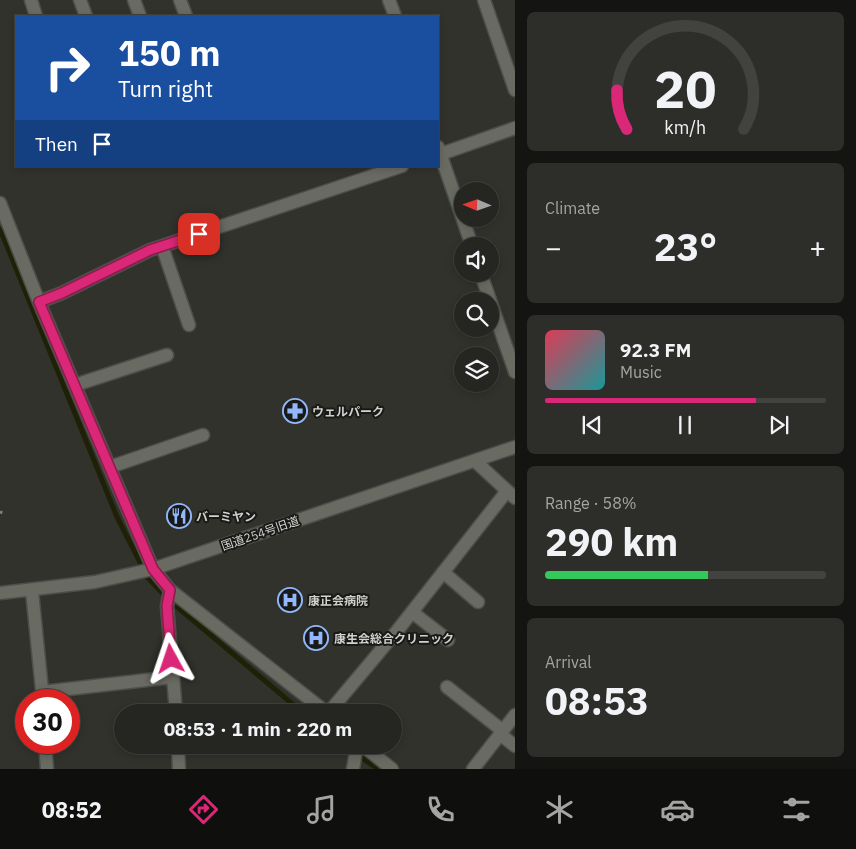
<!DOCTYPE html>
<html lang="en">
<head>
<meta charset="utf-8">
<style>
	body { margin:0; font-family:"IBM Plex Sans","Noto Sans JP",sans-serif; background:#2d2e2a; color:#f1f3f6; height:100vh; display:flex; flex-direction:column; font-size:19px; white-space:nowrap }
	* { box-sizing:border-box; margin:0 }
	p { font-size:16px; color:#a3a5a5 }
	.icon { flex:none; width:28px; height:28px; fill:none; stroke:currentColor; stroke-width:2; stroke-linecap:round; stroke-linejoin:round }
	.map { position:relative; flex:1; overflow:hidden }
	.panel { display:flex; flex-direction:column; gap:12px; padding:12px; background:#141512; width:341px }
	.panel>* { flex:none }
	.top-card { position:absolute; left:15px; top:15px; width:424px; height:152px; border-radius:0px; box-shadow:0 2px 8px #0003,0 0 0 1px #42433f; background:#1a4fa0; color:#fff; overflow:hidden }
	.needle { width:32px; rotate:272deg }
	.buttons { position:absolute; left:454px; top:182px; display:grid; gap:10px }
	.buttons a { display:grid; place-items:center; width:45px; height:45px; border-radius:50%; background:#252621; box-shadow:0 2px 8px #0003,0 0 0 1px #42433f; font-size:25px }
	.speed { position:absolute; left:15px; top:689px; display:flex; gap:10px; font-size:25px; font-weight:700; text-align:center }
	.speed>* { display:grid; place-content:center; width:65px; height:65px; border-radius:50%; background:#252621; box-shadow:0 2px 8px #0003,0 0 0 1px #42433f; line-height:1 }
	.speed .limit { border:8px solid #d22; background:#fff; color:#111 }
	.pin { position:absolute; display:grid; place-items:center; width:42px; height:42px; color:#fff; margin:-21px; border-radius:10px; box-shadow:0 2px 8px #0006 }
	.me { position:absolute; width:55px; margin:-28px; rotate:355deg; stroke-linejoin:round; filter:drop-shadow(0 0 4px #0008) }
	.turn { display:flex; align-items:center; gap:18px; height:105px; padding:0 20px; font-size:22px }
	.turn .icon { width:65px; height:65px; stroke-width:2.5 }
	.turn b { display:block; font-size:35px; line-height:42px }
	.then { display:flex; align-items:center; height:48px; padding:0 20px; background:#0003; gap:10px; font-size:19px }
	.big { font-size:38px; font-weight:700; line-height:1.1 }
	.panel .card { flex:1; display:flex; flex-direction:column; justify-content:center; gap:8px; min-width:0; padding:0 18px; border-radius:8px; background:#2d2e2a }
	.panel .dial { align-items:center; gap:0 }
	.dial svg { height:130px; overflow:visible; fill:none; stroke:#42433f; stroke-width:7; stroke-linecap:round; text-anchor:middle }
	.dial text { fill:#f1f3f6; stroke:none }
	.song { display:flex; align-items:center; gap:15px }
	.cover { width:60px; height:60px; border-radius:8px; background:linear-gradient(135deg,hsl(350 70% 55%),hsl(180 70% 35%)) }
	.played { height:5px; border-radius:2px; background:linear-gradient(90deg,#db2777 75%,#42433f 75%) }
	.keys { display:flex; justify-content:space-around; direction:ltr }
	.heat { display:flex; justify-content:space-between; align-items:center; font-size:28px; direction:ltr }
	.charge { height:8px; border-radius:4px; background:linear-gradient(90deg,#34c759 58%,#42433f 0) }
	.trip { position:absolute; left:114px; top:704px; width:288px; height:50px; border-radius:25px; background:#252621; box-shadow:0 2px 8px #0003,0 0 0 1px #42433f; font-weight:700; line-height:50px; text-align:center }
	.menu { display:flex; height:80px; justify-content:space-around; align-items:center; background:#0f0f0d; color:#a3a5a5 }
	.menu .icon { width:35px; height:35px }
	.menu .active { color:#db2777 }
	.menu b { font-size:22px; color:#f1f3f6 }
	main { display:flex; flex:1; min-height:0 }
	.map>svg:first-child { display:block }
</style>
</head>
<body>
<main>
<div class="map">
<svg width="515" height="769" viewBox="0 0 515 769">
	<rect width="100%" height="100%" fill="#31322c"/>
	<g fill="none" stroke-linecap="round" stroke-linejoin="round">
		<path stroke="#1f2107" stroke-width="5" d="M 0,229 L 117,517 L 148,578 L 170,601 L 302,712
			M 343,745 L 378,769"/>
		<defs>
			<path id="minor" d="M 31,0 L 36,16
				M 80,0 L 86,16
				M 134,0 L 140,16
				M 180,0 L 186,16
				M 389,0 L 395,16
				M 484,0 L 515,90
				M 438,147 L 472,246
				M 438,155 L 515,128
				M 0,203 L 39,302 L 153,569 L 170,590 L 326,712
				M 162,246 L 189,325
				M 481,274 L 515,372
				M 39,302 L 62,293 L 150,250 L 402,166
				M 75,385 L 167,355
				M 475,461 L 515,498
				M 110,467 L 203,435
				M 443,572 L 478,602
				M 170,590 L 167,606 L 176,712
				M 32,591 L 43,700
				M 0,593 L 95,582 L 153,569 L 515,447
				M 412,612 L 448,640
				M 447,687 L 503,731
				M 42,692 L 173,677
				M 329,712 L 397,631 L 507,491
				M 500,734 L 515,746
				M 45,742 L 47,769
				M 178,745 L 179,769
				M 362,745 L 392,769
				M 353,769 L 357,745
				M 473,769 L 515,715"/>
		</defs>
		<use href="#minor" stroke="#4d4e48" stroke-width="15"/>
		<path stroke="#80817c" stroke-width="3" stroke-dasharray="2.5 2.5" stroke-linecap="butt" d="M 0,512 L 3,513"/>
		<use href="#minor" stroke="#696a62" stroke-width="12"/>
	</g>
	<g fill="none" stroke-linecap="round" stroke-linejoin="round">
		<defs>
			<path id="route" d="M 171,659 L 167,606 L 170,590 L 153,569 L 39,302 L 62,293 L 150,250 L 199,234"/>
		</defs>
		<use href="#route" stroke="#8e194d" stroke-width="12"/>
		<use href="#route" stroke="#db2777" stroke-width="9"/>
	</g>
	<defs>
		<symbol id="pharmacy-ring" viewBox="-11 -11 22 22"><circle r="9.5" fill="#191a17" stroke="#93b7fd" stroke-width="1.5"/><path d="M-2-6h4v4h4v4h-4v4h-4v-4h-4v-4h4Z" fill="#93b7fd"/></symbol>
		<symbol id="restaurant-ring" viewBox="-11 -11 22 22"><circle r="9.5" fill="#191a17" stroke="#93b7fd" stroke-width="1.5"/><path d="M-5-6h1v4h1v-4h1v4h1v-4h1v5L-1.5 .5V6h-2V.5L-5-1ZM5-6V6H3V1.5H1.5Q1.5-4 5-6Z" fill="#93b7fd"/></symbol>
		<symbol id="hospital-ring" viewBox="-11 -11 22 22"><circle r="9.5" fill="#191a17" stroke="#93b7fd" stroke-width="1.5"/><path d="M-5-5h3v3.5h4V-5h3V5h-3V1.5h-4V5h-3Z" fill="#93b7fd"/></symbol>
	</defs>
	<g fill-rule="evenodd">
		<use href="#pharmacy-ring" x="281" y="397" width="28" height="28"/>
		<use href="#restaurant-ring" x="165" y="502" width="28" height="28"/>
		<use href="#hospital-ring" x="276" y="586" width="28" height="28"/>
		<use href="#hospital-ring" x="302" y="624" width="28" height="28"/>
	</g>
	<g text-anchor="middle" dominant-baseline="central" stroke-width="4" stroke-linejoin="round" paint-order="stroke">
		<g font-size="12" font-weight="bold" fill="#d1d2cd" stroke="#191a17" text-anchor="start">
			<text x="312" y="411">ウェルパーク</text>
			<text x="196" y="516">バーミヤン</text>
			<text x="308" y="600">康正会病院</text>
			<text x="334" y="638">康生会総合クリニック</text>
		</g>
		<g font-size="12" fill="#d1d2cd" stroke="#191a17">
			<text transform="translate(260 533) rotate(-19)">国道254号旧道</text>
		</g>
	</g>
</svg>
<div class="buttons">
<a><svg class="needle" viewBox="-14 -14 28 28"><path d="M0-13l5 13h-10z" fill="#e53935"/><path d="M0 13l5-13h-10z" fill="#a3a5a5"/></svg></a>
<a><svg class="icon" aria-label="sound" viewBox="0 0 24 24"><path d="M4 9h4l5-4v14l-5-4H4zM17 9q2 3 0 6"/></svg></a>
<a><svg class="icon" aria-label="search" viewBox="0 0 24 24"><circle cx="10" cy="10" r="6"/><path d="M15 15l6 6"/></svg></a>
<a><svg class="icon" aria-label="layers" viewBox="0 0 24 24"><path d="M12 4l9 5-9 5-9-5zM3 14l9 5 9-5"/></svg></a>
</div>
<div class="speed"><div class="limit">30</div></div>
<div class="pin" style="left:199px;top:234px;background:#d93025"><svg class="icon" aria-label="arrive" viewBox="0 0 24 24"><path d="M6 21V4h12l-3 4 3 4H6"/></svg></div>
<svg class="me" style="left:171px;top:659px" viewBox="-20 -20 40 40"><path d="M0-17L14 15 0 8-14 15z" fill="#db2777" stroke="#fff" stroke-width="4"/></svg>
<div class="trip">08:53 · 1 min · 220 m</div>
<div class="top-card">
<div class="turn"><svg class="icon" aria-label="right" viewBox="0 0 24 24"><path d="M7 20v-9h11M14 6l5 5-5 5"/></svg><div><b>150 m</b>Turn right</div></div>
<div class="then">Then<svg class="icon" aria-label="arrive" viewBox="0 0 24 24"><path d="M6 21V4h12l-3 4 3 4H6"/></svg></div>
</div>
</div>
<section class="panel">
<div class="card dial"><svg viewBox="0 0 100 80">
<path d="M14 69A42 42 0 1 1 86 69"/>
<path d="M14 69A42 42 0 0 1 8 45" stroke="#db2777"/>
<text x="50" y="56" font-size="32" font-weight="700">20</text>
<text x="50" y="72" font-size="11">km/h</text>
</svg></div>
<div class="card"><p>Climate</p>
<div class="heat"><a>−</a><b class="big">23°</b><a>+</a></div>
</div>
<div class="card">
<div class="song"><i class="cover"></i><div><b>92.3 FM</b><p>Music</p></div></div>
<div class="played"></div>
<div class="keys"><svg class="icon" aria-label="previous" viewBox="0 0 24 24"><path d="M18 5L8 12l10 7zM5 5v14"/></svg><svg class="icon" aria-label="pause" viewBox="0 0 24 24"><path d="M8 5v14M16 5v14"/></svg><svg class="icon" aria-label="next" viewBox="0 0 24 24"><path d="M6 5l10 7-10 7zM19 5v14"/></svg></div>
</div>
<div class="card"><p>Range · 58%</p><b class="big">290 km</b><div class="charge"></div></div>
<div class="card"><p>Arrival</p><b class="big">08:53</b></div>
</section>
</main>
<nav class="menu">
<b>08:52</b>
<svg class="icon active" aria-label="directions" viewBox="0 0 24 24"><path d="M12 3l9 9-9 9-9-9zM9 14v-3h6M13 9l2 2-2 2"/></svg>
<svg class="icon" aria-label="music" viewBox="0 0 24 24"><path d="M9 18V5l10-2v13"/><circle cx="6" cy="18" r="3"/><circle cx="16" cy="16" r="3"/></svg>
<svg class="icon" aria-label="phone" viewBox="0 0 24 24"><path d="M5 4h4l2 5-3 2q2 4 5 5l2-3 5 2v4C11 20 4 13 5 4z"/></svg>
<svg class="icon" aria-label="climate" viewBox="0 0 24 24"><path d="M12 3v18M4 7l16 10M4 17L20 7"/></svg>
<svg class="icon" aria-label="car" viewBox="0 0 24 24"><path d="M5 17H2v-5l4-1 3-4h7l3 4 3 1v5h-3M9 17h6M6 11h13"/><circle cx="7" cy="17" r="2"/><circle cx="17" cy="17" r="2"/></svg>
<svg class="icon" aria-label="filters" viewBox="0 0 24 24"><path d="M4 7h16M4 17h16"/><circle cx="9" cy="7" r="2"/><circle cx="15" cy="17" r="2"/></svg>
</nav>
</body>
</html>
